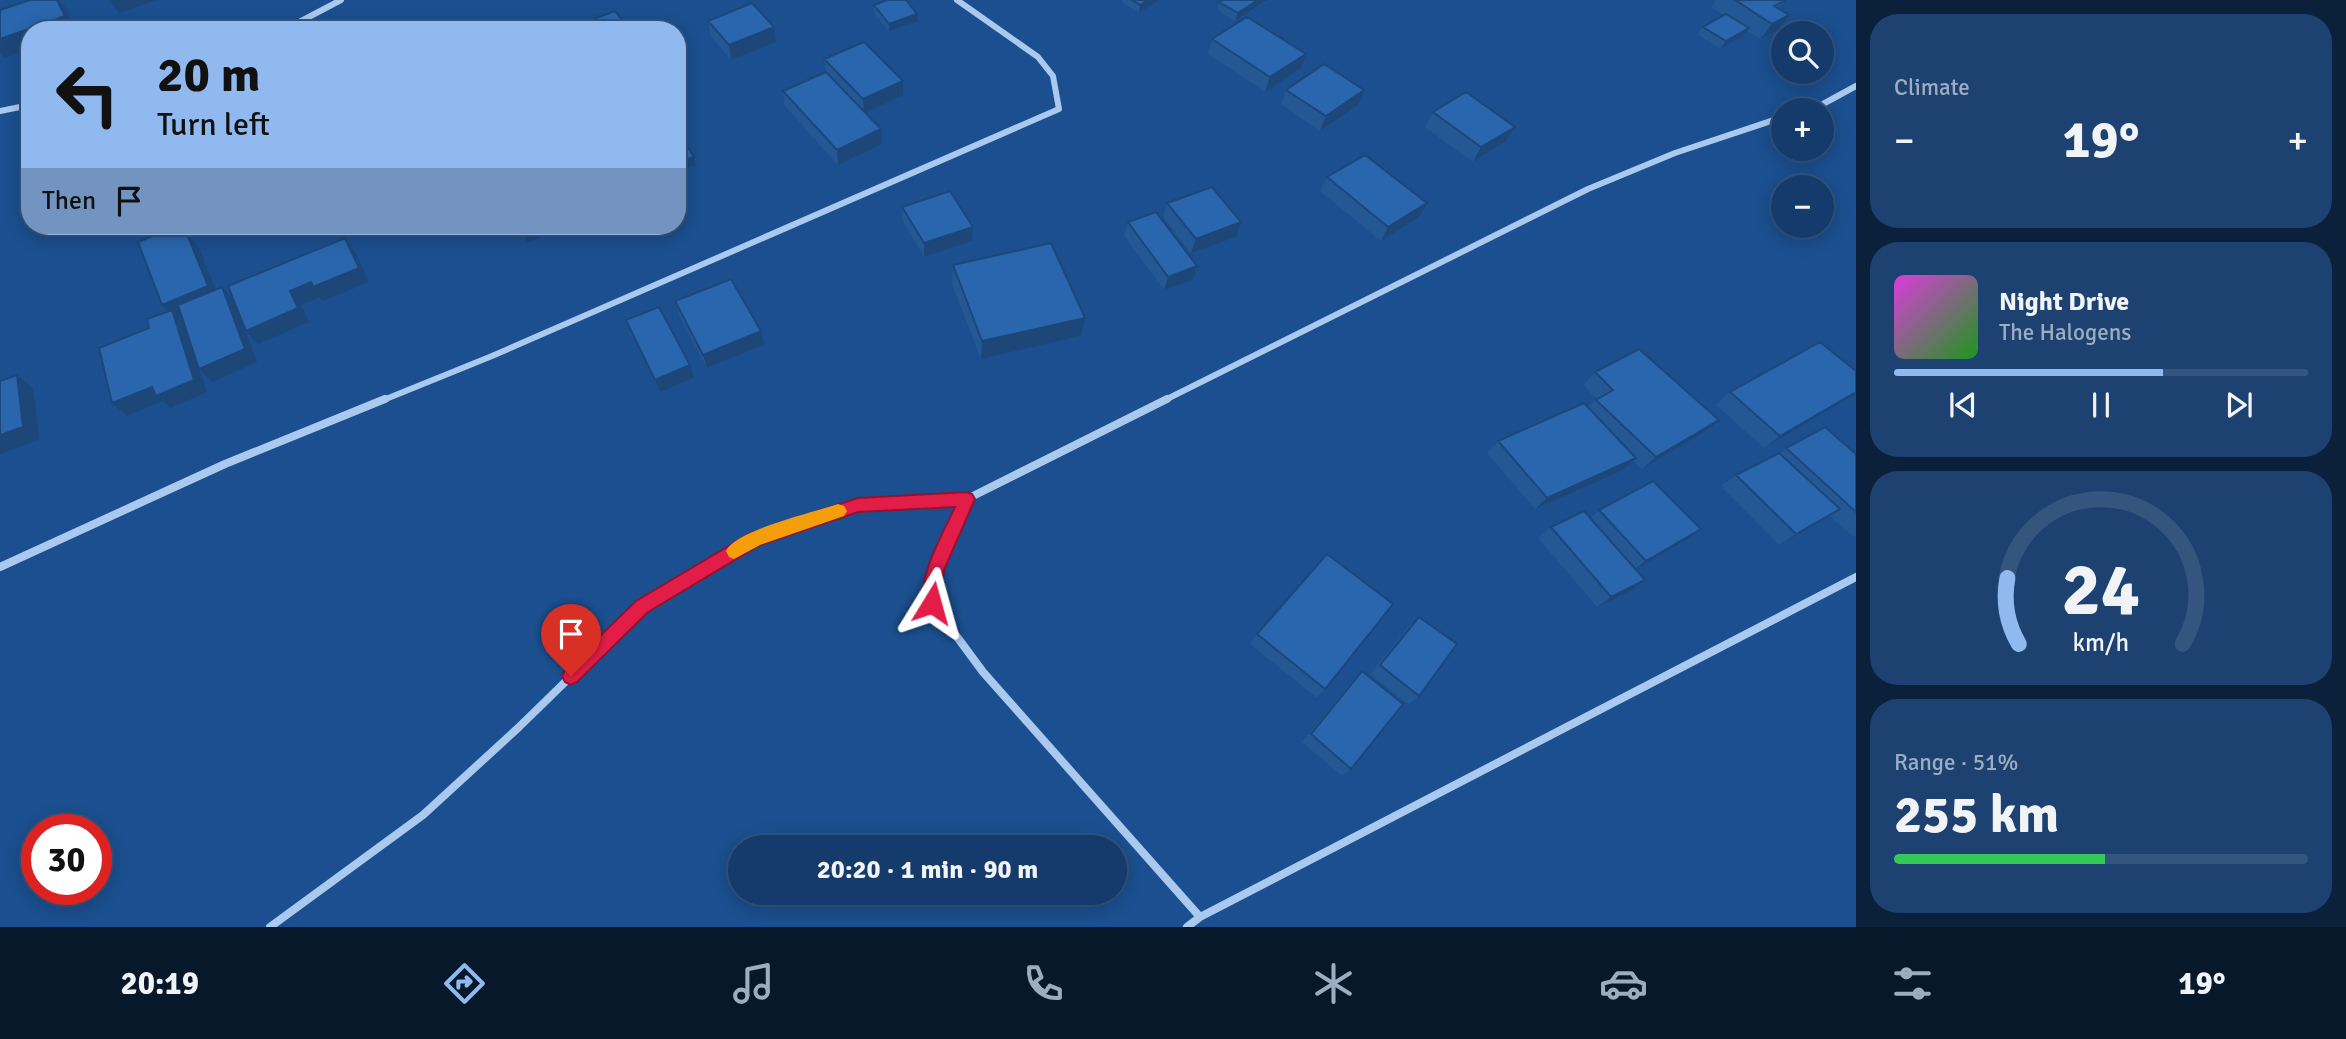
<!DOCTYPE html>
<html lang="en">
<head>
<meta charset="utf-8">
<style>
	body { margin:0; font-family:Signika,sans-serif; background:#1d4271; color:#f1f3f6; height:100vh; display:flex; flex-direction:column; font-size:26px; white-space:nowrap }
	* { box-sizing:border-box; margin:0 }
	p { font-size:23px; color:#9dadc1 }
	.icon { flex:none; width:38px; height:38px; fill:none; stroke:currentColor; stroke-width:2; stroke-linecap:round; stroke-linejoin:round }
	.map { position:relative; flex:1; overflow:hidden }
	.panel { display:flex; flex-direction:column; gap:14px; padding:14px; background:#0b203b; width:490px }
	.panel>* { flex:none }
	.guide { position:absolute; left:21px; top:21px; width:665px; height:214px; border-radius:28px; box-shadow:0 4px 18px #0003,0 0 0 2px #33557e; background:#90b9f0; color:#111; overflow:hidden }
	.tools { position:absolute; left:1771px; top:21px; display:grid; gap:14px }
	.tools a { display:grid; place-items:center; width:63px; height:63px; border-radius:50%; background:#143b6b; box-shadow:0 4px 18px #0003,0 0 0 2px #33557e; font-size:35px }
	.speed { position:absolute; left:21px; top:814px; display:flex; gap:14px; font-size:35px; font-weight:700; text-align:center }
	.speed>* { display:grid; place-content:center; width:91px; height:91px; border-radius:50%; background:#143b6b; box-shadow:0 4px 18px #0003,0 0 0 2px #33557e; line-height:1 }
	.speed .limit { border:10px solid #d22; background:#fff; color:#111 }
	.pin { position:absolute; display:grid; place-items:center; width:60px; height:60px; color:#fff; margin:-72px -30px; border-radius:50% 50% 50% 0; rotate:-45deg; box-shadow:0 0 7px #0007 }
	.pin .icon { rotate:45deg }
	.me { position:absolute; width:77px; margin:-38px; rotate:8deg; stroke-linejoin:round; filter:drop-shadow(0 0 5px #0008) }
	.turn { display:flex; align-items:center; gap:24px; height:147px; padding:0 21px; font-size:32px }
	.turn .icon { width:91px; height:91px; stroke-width:2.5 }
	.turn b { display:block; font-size:49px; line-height:60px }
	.then { display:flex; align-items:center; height:66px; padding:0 21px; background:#0003; gap:14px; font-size:26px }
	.big { font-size:52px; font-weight:700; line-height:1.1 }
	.panel .card { flex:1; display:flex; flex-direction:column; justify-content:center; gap:10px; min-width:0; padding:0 24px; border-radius:28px; background:#1d4271 }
	.panel .dial { align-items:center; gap:0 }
	.dial svg { height:182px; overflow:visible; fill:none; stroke:#33557e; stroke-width:7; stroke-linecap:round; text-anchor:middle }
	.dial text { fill:#f1f3f6; stroke:none }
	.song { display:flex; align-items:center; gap:21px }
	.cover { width:84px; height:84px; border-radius:10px; background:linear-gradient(135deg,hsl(300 70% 55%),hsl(120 70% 35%)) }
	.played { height:7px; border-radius:4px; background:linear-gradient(90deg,#90b9f0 65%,#33557e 65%) }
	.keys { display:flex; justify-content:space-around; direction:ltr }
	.heat { display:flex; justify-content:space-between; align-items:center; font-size:38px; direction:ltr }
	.charge { height:10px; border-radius:5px; background:linear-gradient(90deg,#34c759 51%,#33557e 0) }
	.trip { position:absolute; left:728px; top:835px; width:399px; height:70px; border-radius:35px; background:#143b6b; box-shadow:0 4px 18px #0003,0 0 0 2px #33557e; font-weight:700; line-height:70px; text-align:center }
	.tabs { display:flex; height:112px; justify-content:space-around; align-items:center; background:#08182b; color:#9dadc1 }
	.tabs .icon { width:49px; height:49px }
	.tabs .current { color:#90b9f0 }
	.tabs b { font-size:32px; color:#f1f3f6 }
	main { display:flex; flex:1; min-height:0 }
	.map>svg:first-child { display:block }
</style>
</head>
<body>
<main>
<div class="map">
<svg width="1856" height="927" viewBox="0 0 1856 927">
	<rect width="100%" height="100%" fill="#1b4f8f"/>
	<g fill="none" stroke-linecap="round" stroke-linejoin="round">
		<path stroke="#a9c9ee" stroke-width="6" d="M 284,30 L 341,0
			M 1803,110 L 1823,104 L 1856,86
			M 0,111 L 30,105
			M 381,401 L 492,356 L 1059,109 L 1053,76 L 1038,57 L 957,0
			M 1163,401 L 1588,189 L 1675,153 L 1783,117"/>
		<path stroke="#a9c9ee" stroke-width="8" d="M 1167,399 L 967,499 L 935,570 L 932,603 L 983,672 L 1200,917
			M 0,567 L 225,464 L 385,399
			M 270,927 L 423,815 L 518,728 L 642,607 L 755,539 L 858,505 L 967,499
			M 1187,927 L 1200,917 L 1856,577"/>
	</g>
	<path fill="#245895" d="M 1122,0 L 1159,0 L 1139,13 L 1122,2 Z
		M 1716,0 L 1782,0 L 1778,8 L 1777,31 L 1760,39 L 1747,31 L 1743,36 L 1720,49 L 1697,34 L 1703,27 L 1724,15 L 1711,7 Z
		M 1267,1 L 1235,21 L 1217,10 L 1219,2 Z
		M 874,5 L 918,21 L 889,31 L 874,13 Z
		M 594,19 L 629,30 L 598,30 Z
		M 708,21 L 776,42 L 731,60 L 711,36 Z
		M 1212,39 L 1300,69 L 1265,92 L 1208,54 Z
		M 824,59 L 903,81 L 903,95 L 865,113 L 881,129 L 882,144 L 838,165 L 785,106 L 783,91 L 826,72 Z
		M 1286,90 L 1364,90 L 1358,105 L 1320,131 L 1281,104 Z
		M 1433,112 L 1515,127 L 1506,141 L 1473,162 L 1425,127 Z
		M 1327,177 L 1419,217 L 1381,241 L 1320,191 Z
		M 1167,203 L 1236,237 L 1191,253 L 1163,217 Z
		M 902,207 L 973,227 L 972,241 L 924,257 L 903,221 Z
		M 1128,222 L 1197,266 L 1193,280 L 1164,290 L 1124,236 Z
		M 953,265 L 1085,318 L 1081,336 L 981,359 L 952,284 Z
		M 675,301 L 764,345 L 707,368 L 679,315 Z
		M 626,320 L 694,378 L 660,392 L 631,333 Z
		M 1595,372 L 1704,432 L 1642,469 L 1633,460 L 1623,470 L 1535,509 L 1487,453 L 1498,441 L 1588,407 L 1597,399 L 1583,385 Z
		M 1730,392 L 1856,394 L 1764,448 L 1716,405 Z
		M 1786,448 L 1856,454 L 1856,536 L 1854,537 L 1830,516 L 1779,545 L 1721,486 L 1736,475 L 1780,453 Z
		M 1599,510 L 1686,540 L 1635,569 L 1630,591 L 1597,607 L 1538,538 L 1551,527 L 1590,518 Z
		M 1419,617 L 1419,696 L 1408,704 L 1370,674 L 1409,626 Z
		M 1257,634 L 1325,689 L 1317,698 L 1250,644 Z
		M 1362,671 L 1351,769 L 1342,776 L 1302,742 L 1353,680 Z"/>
	<path fill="#1d4779" d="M 57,0 L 59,0 L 65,7 L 76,30 L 30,30 L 30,48 L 4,58 L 0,53 L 0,39 Z
		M 108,0 L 157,0 L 119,13 Z
		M 1148,0 L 1159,0 L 1139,13 L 1140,5 Z
		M 1258,0 L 1267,0 L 1235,21 L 1238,13 Z
		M 917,14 L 918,21 L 889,31 L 889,24 Z
		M 1789,15 L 1777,31 L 1760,39 L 1772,24 Z
		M 774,27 L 776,42 L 731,60 L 729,45 Z
		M 1749,28 L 1743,36 L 1720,49 L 1726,41 Z
		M 1306,54 L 1300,69 L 1265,92 L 1270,77 Z
		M 903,81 L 903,95 L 864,114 L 863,99 Z
		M 1364,90 L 1358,105 L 1320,131 L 1326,116 Z
		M 1515,127 L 1506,141 L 1473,162 L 1481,147 Z
		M 881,129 L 882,144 L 838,165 L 837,150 Z
		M 694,157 L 695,165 L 677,171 L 677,163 Z
		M 1427,203 L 1419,217 L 1381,241 L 1388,227 Z
		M 1241,222 L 1236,237 L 1191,253 L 1196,239 Z
		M 376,226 L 413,226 L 384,238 Z
		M 526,226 L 570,226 L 527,242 L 520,228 Z
		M 973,227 L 972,241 L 924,257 L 924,243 Z
		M 187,234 L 199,248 L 220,300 L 179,317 L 185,323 L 199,369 L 245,349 L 222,287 L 234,301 L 257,362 L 212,382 L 199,369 L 207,392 L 170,408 L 162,401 L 127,416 L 112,403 L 152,387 L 160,394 L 194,380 L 174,318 L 162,305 L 208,286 Z
		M 345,238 L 355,252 L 369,282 L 323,301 L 320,297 L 301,305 L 309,322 L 258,344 L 246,331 L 290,291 L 311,282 Z
		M 1197,266 L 1193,280 L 1164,290 L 1168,277 Z
		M 1085,318 L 1081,336 L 981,359 L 982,341 Z
		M 761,331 L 764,345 L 707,368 L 703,355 Z
		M 690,365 L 694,378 L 660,392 L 655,380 Z
		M 17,375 L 33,388 L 40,439 L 0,454 L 0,435 Z
		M 1856,392 L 1856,394 L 1764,448 L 1780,436 Z
		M 1719,420 L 1704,432 L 1642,469 L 1656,457 Z
		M 1636,458 L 1623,470 L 1535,509 L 1547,498 Z
		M 1840,509 L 1823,520 L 1779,545 L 1796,534 Z
		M 1701,529 L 1686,540 L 1632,571 L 1646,561 Z
		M 1645,580 L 1630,591 L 1597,607 L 1611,597 Z"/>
	<path fill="#2a66ad" stroke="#1d4779" stroke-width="2" d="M 30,0 L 57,0 L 65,16 L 0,39 L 0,10 Z
		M 887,0 L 906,0 L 917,14 L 889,24 L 874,5 Z
		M 1132,0 L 1148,0 L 1140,5 Z
		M 1223,0 L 1258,0 L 1238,13 L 1219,2 Z
		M 1735,0 L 1782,0 L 1784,1 L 1774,6 L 1789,15 L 1772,24 Z
		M 752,3 L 774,27 L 729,45 L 708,21 Z
		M 615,11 L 629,30 L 601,30 L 594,19 Z
		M 1726,14 L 1749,28 L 1726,41 L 1703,27 Z
		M 1247,17 L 1306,54 L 1270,77 L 1212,39 Z
		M 864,42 L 903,81 L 863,99 L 824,59 Z
		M 1324,64 L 1364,90 L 1326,116 L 1286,90 Z
		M 826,72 L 881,129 L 837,150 L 783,91 Z
		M 1466,92 L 1515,127 L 1481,147 L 1433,112 Z
		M 679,134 L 694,157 L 677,163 L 677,135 Z
		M 1365,155 L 1427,203 L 1388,227 L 1327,177 Z
		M 1212,187 L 1241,222 L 1196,239 L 1167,203 Z
		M 950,191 L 973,227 L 924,243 L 902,207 Z
		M 1156,212 L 1197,266 L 1168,277 L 1128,222 Z
		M 177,226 L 181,236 L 187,234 L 208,286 L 162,305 L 138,242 Z
		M 345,238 L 359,268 L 313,287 L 311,282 L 290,291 L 298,308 L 246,331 L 228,286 Z
		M 1051,243 L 1085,318 L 982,341 L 953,265 Z
		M 731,279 L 761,331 L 703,355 L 675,301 Z
		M 222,287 L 245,349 L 199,369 L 178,305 Z
		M 659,307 L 690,365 L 655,380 L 626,320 Z
		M 172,310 L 194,380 L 156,396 L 152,387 L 112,403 L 99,348 L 149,328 L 147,319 Z
		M 1820,342 L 1856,371 L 1856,392 L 1780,436 L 1730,392 Z
		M 1639,349 L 1719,420 L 1656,457 L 1596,400 L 1613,390 L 1595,372 Z
		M 17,375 L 23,427 L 0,435 L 0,381 Z
		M 1584,403 L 1636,458 L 1547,498 L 1498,441 Z
		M 1825,427 L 1856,454 L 1856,512 L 1786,448 Z
		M 1779,453 L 1840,509 L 1796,534 L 1736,475 Z
		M 1653,481 L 1701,529 L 1646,561 L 1599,510 Z
		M 1584,511 L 1645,580 L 1611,597 L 1551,527 Z
		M 1327,554 L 1393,604 L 1325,689 L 1257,634 Z
		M 1419,617 L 1457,644 L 1419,696 L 1380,665 Z
		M 1362,671 L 1403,704 L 1351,769 L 1311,734 Z"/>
	<path fill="#e11d48" stroke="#92132f" stroke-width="2" d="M 967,492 L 972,494 L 975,499 L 944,570 L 938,608 L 932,610 L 925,608 C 914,583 944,531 955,507 L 858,512 L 760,545 L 648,612 L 577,682 L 571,685 L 565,682 L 562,676 L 565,670 L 636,601 L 749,534 L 858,498 Z"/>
	<path fill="#f59e0b" d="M 838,504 L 844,506 L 847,511 L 844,516 L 760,545 L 734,559 L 729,557 L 726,551 C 736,530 815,512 838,504 Z"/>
</svg>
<div class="tools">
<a><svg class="icon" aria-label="search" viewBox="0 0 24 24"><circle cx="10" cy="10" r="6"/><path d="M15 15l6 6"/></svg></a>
<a>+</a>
<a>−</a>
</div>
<div class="speed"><div class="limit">30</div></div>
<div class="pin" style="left:571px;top:676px;background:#d93025"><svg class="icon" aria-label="arrive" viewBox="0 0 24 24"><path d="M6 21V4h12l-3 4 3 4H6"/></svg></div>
<svg class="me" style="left:932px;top:603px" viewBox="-20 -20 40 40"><path d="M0-17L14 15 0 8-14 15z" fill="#e11d48" stroke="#fff" stroke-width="4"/></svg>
<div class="trip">20:20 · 1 min · 90 m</div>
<div class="guide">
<div class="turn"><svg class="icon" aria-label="left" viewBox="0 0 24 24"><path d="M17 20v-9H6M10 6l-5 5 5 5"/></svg><div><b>20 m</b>Turn left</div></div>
<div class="then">Then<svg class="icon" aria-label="arrive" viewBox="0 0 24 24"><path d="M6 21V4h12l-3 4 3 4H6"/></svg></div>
</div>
</div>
<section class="panel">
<div class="card"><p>Climate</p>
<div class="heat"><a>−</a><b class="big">19°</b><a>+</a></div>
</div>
<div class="card">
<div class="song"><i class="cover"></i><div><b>Night Drive</b><p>The Halogens</p></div></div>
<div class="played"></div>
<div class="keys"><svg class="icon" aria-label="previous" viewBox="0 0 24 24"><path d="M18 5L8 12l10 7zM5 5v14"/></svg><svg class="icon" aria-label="pause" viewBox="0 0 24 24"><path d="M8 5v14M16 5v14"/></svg><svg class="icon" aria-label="next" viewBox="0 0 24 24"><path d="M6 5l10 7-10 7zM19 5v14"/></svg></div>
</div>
<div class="card dial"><svg viewBox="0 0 100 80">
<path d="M14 69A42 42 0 1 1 86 69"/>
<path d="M14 69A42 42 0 0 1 9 40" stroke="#90b9f0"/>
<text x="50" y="56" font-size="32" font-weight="700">24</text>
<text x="50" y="72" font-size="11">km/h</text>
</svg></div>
<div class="card"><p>Range · 51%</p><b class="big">255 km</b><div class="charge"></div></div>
</section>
</main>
<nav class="tabs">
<b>20:19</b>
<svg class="icon current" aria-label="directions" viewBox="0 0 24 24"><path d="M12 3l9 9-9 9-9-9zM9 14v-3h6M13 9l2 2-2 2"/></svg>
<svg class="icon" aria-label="music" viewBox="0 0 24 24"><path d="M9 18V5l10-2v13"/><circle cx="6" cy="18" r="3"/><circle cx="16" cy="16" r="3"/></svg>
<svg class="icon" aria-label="phone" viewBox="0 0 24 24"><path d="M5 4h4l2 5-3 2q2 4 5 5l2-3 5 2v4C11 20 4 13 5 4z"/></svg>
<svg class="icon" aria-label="climate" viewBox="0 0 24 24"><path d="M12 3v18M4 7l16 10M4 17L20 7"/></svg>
<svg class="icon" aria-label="car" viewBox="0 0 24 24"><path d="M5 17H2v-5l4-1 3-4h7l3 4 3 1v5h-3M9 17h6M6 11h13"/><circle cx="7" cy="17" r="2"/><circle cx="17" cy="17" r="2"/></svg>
<svg class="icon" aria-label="filters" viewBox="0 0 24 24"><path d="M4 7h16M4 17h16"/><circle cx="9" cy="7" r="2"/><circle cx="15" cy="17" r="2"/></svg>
<b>19°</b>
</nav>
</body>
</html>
